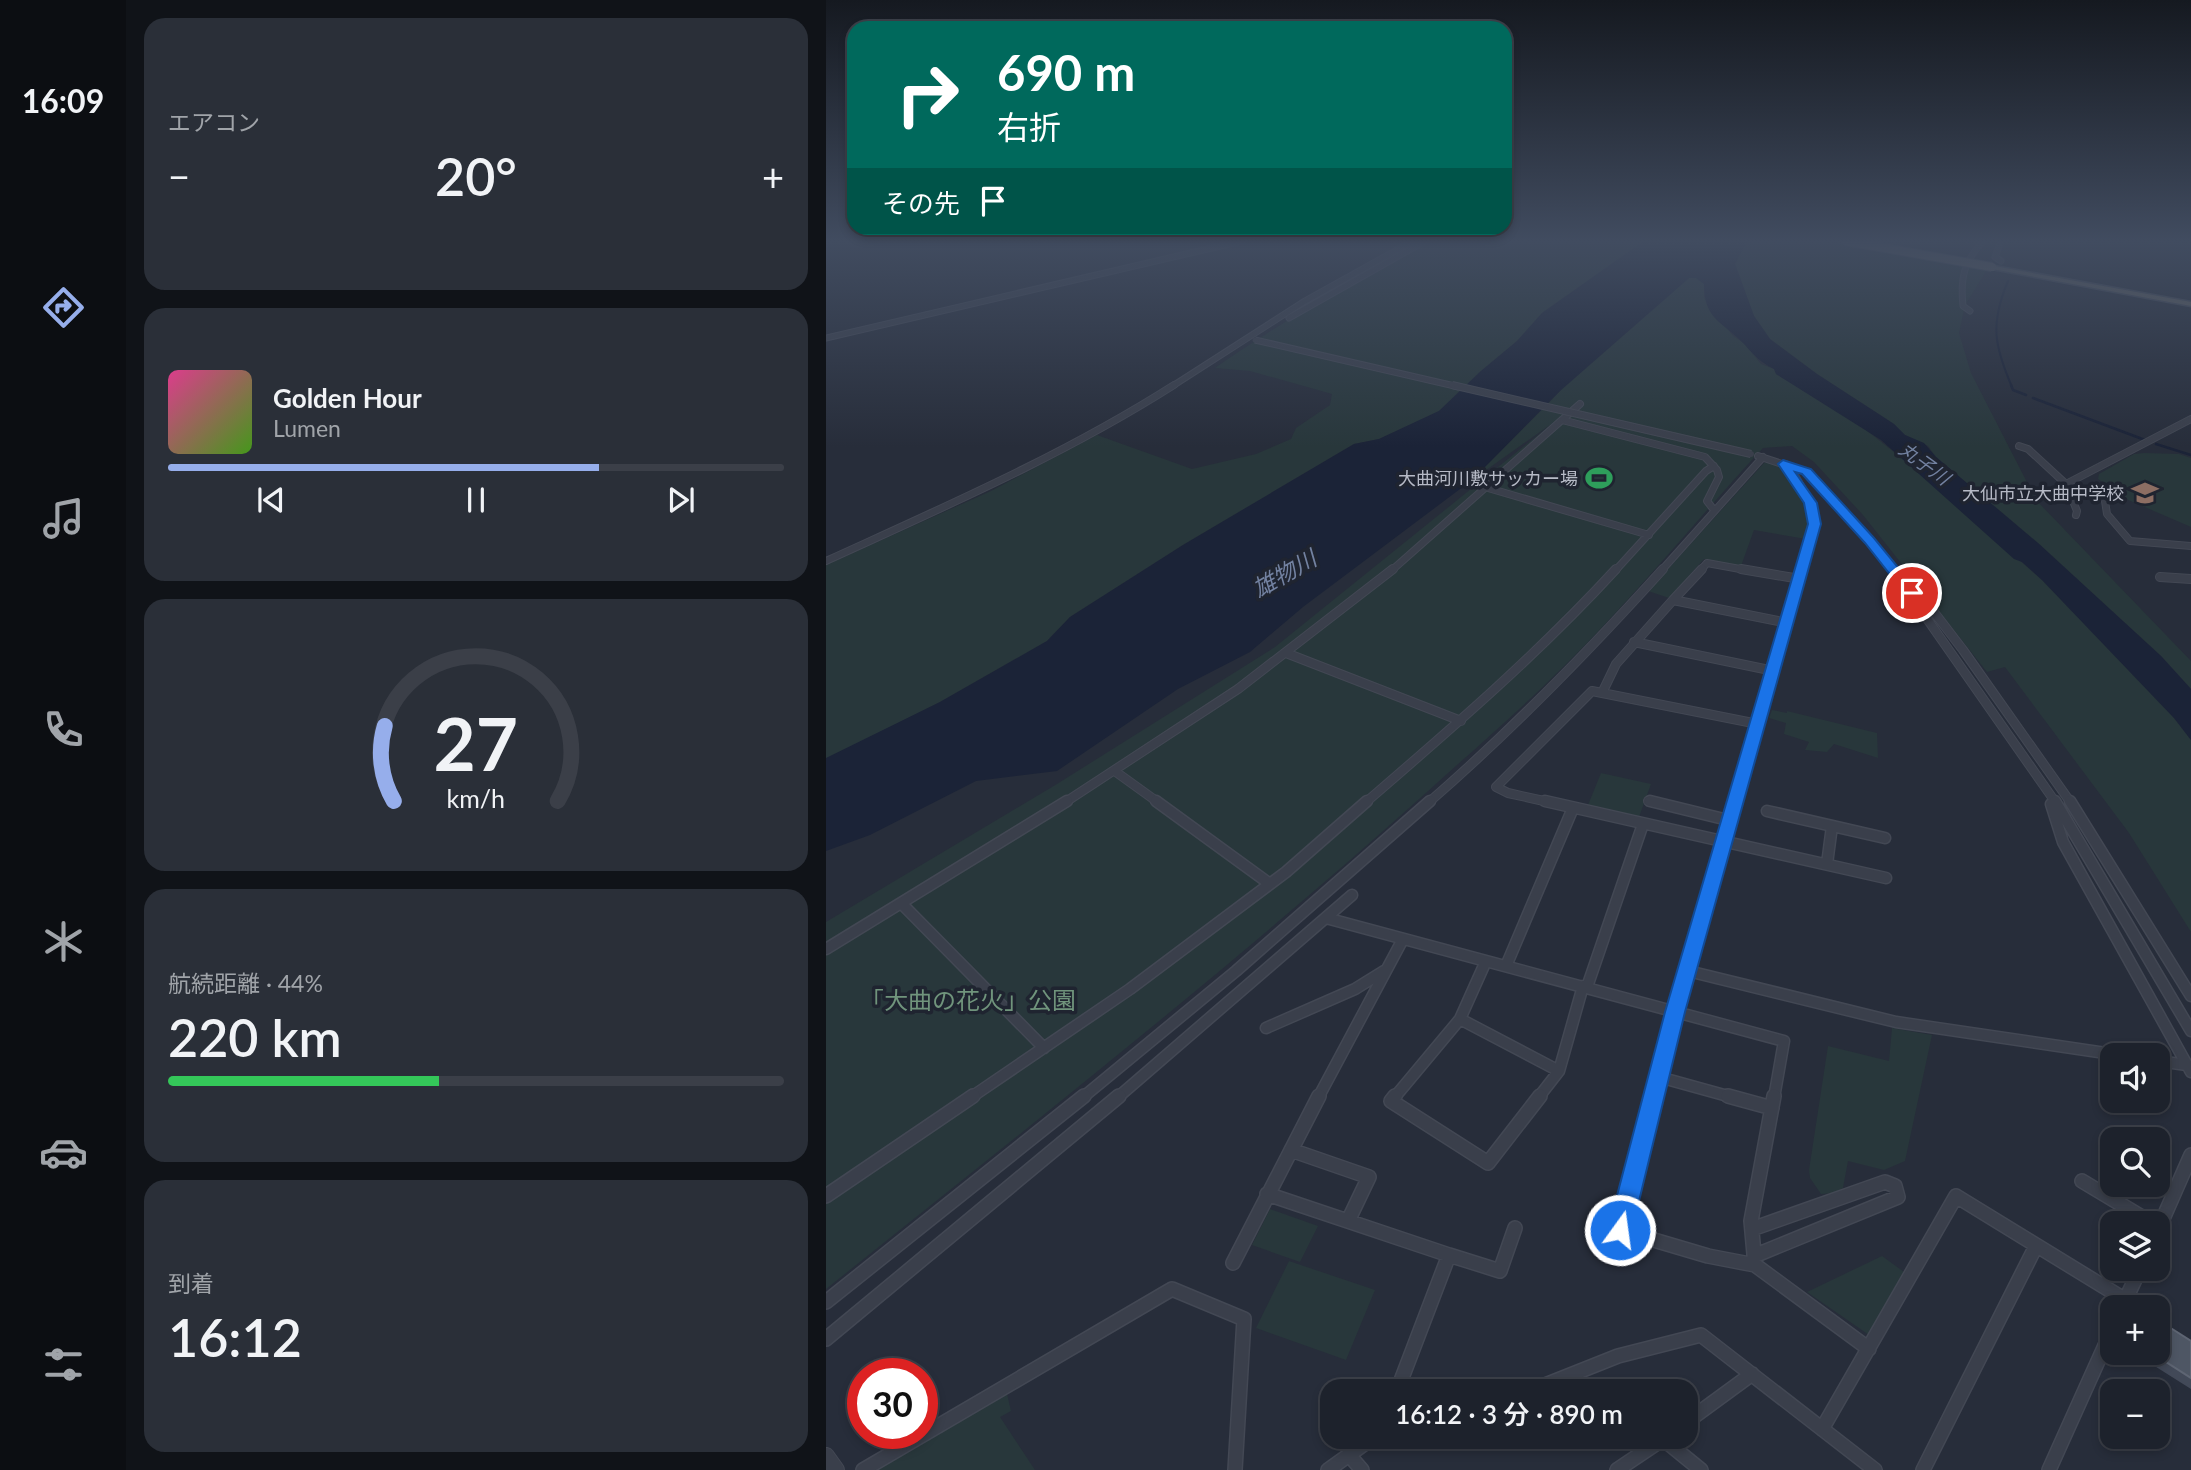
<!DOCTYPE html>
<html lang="ja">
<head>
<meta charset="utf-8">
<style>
	body { margin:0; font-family:Lato,"Noto Sans JP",sans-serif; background:#2a2f38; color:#f1f3f6; height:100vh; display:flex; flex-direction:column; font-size:26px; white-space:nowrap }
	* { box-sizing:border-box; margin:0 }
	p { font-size:23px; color:#a0a4a9 }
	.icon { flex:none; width:38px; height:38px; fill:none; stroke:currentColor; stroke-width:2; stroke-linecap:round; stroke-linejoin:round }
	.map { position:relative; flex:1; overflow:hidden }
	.panel { display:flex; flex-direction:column; gap:18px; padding:18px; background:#101318; width:700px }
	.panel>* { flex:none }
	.top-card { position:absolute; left:21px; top:21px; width:665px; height:214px; border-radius:21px; box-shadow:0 4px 10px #0003,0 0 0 2px #3b3f48; background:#00695c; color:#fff; overflow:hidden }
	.controls { position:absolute; left:1274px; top:1043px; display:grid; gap:14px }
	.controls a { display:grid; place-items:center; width:70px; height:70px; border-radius:14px; background:#1d222c; box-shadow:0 4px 10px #0003,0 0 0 2px #3b3f48; font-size:35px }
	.speed { position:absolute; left:21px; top:1358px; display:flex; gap:14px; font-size:35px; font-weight:700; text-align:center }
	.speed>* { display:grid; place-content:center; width:91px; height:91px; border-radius:50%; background:#1d222c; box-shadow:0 4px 10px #0003,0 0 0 2px #3b3f48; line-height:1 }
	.speed .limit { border:10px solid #d22; background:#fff; color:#111 }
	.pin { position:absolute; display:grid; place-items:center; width:60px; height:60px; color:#fff; margin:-30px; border:4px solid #fff; border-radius:50%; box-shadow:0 2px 7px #0007 }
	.me { position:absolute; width:77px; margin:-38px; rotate:14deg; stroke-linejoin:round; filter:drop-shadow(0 0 5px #0008) }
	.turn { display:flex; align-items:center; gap:24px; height:147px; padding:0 35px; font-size:32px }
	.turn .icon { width:91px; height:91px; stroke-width:2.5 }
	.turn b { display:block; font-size:49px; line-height:60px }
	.then { display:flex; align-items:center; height:66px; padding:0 35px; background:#0003; gap:14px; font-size:26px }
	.big { font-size:52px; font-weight:600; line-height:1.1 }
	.panel .widget { flex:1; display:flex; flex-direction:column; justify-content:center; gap:10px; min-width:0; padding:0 24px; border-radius:21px; background:#2a2f38 }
	.panel .dial { align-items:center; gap:0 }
	.dial svg { height:182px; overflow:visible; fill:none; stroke:#3b3f48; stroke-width:7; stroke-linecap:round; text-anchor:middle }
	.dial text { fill:#f1f3f6; stroke:none }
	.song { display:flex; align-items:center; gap:21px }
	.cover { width:84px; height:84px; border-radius:10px; background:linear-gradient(135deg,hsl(330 70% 55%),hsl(100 70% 35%)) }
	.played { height:7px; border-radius:4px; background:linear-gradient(90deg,#96aeeb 70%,#3b3f48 70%) }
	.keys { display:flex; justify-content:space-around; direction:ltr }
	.heat { display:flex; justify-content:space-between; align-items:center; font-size:38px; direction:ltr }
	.charge { height:10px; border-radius:5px; background:linear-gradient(90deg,#34c759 44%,#3b3f48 0) }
	.trip { position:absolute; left:494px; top:1379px; width:378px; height:70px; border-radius:21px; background:#1d222c; box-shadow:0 4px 10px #0003,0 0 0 2px #3b3f48; font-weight:600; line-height:70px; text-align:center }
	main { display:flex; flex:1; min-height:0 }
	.tabs { display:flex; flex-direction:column; width:126px; justify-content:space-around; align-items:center; background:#0c0e12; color:#a0a4a9 }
	.tabs .icon { width:49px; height:49px }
	.tabs .active { color:#96aeeb }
	.tabs b { font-size:32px; color:#f1f3f6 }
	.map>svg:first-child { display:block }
</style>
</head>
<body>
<main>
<nav class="tabs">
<b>16:09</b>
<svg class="icon active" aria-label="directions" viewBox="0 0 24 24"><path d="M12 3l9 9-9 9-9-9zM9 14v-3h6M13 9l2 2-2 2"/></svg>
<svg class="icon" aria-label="music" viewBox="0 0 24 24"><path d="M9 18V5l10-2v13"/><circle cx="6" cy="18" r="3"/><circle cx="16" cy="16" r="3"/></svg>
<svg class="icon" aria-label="phone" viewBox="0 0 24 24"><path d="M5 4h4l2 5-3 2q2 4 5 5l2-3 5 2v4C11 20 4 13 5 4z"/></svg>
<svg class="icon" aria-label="climate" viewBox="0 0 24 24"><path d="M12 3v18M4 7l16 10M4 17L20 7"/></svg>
<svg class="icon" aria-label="car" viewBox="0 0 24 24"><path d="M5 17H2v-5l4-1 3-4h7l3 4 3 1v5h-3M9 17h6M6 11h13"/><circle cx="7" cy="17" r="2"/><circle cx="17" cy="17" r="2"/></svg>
<svg class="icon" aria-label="filters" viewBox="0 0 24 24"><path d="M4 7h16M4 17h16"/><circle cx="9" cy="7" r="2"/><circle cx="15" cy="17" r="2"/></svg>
</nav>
<section class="panel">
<div class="widget"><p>エアコン</p>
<div class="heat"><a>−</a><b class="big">20°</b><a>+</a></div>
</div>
<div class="widget">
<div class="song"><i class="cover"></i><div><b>Golden Hour</b><p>Lumen</p></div></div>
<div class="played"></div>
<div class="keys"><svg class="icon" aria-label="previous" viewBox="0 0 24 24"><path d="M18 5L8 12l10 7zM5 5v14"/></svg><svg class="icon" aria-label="pause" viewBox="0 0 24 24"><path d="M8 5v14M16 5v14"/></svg><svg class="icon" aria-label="next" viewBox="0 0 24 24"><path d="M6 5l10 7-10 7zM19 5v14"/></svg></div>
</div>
<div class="widget dial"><svg viewBox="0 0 100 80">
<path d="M14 69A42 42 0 1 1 86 69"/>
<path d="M14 69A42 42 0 0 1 10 36" stroke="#96aeeb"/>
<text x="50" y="56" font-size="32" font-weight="700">27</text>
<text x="50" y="72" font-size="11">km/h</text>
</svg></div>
<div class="widget"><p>航続距離 · 44%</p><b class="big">220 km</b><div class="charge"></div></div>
<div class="widget"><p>到着</p><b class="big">16:12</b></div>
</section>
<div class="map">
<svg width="1365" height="1470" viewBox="0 0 1365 1470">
	<rect width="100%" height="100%" fill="#272d3a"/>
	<path fill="#28373b" d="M 603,241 L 818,241 L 716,313 L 691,341 L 655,371 L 613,411 L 553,439 L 528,444 L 357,545 L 244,617 L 221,641 L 114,702 L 0,759 L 0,565 L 165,491 L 271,435 L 366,469 L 430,454 L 465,439 L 470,428 L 504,405 L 506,394 L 424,371 L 389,368 C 457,320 530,280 603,241 Z
		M 921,241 L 1000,241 L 1161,270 L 1139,305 L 1133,333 L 1145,373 L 1210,500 L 1365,661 L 1365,689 L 1335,656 L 1212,543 L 1110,457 L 1102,446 L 1079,435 L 1068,424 L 991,374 L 944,339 L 928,316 L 909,264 Z
		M 863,278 L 870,278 L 878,284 L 878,298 L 907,336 L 918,343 L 935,364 L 948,369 L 950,374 L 1029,421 L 1098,476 L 1216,580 L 1348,718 L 1365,740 L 1365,932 L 1303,833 L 1179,667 L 1161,672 L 1037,515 L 988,462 L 966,446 L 937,448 C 869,521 807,599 736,668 C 693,711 646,751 601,792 C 407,966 203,1127 0,1289 L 0,922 L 231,784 L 449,647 L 728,422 L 646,480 L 735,390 Z
		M 1318,453 L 1353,454 L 1365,458 L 1365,527 L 1300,499 L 1272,479 L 1273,474 L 1308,454 Z
		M 943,462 C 974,473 986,509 980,539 L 928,530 L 915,566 L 878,559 L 843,598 L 822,591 L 938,463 Z
		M 946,710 L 961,713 L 961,711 L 1051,733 L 1052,758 L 1008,744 L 1001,752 L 979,750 L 983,742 L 958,734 L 960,723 L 943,718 Z
		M 775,773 L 825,784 L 813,817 L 762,805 Z
		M 1066,1028 L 1106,1035 L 1079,1161 L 1058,1170 L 1022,1161 L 1017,1188 L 1009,1193 L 995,1194 L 984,1178 L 983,1170 L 1002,1046 L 1063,1061 Z
		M 444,1209 L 492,1226 L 474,1262 L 426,1245 Z
		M 1056,1256 L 1078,1272 L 1043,1335 L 981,1292 Z
		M 463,1261 L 549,1290 L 520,1360 L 430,1328 Z
		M 181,1394 L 185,1411 L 174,1417 L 209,1470 L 52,1470 Z"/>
	<path fill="#1b2337" d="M 818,241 L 921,241 L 909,264 L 928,316 L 944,339 L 991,374 L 1068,424 L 1079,435 L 1098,443 L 1110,457 L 1212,543 L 1335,656 L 1365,689 L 1365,740 L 1348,718 L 1216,580 L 1196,562 L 1188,559 L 1055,440 L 950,374 L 948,369 C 934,362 929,356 919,345 C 898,322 878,321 878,284 L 870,278 L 863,278 L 735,390 L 646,480 L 477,607 L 424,652 L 352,689 L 231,771 L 150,781 L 44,835 L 0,851 L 0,758 L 114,702 L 221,641 L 244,617 L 357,545 L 528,444 L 553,439 L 613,411 L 655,371 L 691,341 L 716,313 Z"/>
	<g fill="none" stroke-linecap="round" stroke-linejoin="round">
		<path stroke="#1b2337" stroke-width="2" d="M 1182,281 C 1164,324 1168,345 1186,387"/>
		<path stroke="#1b2337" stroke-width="2.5" d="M 1185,385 L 1187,390 L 1200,395
			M 1207,398 L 1319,440
			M 1330,444 L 1365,455"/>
		<defs>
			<path id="minor-far4" d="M 1175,241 L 1169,257 L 1175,261
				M 1144,311 L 1137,306 C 1134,278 1138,262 1157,241
				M 463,318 L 599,241
				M 0,338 L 416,241
				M 345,387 L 479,301 L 587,241"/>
			<path id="minor-far3" d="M 736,420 L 879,457 L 891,470 L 893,477 L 881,501 L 888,510
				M 1193,446 L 1202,449 L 1240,484
				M 932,456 L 959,465 L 970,477 L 983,500 L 988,524 L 975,571
				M 959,464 L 980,472 L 1069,571
				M 662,488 L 823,535
				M 1277,488 L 1281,514 L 1304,541 L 1365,546
				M 1250,515 L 1251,511 L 1240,484 L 1365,419
				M 0,561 C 118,507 238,455 348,385
				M 565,571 L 754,404
				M 789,571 L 880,471 L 888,466
				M 835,571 L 937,457
				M 874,571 L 881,563 L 925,571"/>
			<path id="minor-far2" d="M 915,569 L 974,579
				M 1067,569 L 1082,585 L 1092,606 L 1230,803
				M 1334,577 L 1365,579
				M 1087,594 L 1101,603 L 1137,650 L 1245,803
				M 847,600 L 876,569
				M 808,642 L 948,671
				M 460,653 L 635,721
				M 776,693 L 790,664 L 847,600 L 962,623
				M 290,772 L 333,803
				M 822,801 L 831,803
				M 238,803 L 412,689 L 567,569
				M 539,803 C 626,728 712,654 790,569
				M 602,803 C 685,731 763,651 837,569
				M 727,803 L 682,793 L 670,787 L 766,691 L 932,724
				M 908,803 L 975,569"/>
			<path id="minor-far1" d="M 330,801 L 444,884
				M 719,801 L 1060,878
				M 824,801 L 906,821
				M 1229,801 L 1365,1031
				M 1244,801 L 1365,996
				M 1225,804 L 1237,842 L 1365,1072
				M 941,811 L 1059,838
				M 1001,864 L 1006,826
				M 75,903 L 218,1048
				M 500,918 L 958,1041 L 948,1098
				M 0,949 L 241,801
				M 680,966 L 747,808
				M 862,971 L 1070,1022 L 1293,1055
				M 761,987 L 817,824
				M 634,1019 L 733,1071
				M 440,1028 L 529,989 L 558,971
				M 1332,1061 L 1361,1065
				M 833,1077 L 909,1098
				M 144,1098 L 304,989 L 460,872 L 541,801
				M 256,1098 L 410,971 L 604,801
				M 291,1098 L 526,895
				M 492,1098 L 577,939
				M 568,1098 L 634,1019 L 660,961
				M 712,1098 L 733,1071 L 757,986
				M 827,1098 L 909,801"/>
			<path id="minor" d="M 569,1096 L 565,1101 L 662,1163 L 714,1096
				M 828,1096 L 794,1230 L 882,1256 L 929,1265
				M 902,1096 L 946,1108
				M 948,1096 L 925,1221 L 929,1265 L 1043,1349
				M 465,1150 L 543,1177 L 522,1221
				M 1256,1181 L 1326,1223
				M 441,1194 L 623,1255 L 571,1391
				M 0,1196 L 147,1096
				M 926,1229 L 1059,1182 L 1069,1186 L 1072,1197 L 928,1256
				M 1332,1230 L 1365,1155
				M 623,1255 L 674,1271 L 689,1228
				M 407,1263 L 493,1096
				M 0,1302 L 258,1096
				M 1296,1307 L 1314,1269
				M 0,1339 L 293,1096
				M 704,1391 L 792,1356 L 875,1335 L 1049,1470
				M 859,1423 L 926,1374
				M 996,1429 L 1130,1196 L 1311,1307
				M 837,1439 L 875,1470
				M 523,1455 L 536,1470
				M 37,1470 L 346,1289 L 418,1319 L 409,1470
				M 502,1470 L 548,1437
				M 791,1470 L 840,1437
				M 1097,1470 L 1210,1246
				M 1223,1470 L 1286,1330"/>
			<path id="tertiary" d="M 0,1456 L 10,1470"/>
			<path id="trunk" d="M 1163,265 L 1365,302 L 1365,306 L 1166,269 L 1162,267 Z"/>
		</defs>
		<use href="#minor-far4" stroke="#434854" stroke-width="7"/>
		<use href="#minor-far3" stroke="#434854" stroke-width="8"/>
		<use href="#minor-far2" stroke="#434854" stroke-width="10"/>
		<use href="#minor-far1" stroke="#434854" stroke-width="13"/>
		<use href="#minor" stroke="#434854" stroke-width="16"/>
		<use href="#tertiary" stroke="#434854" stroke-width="18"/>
		<use href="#trunk" stroke="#454a56" stroke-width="3"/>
		<use href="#minor-far4" stroke="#3a3f4b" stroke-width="5"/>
		<use href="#minor-far3" stroke="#3a3f4b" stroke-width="6"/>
		<use href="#minor-far2" stroke="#3a3f4b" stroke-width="8"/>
		<use href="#minor-far1" stroke="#3a3f4b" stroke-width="10"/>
		<use href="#minor" stroke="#3a3f4b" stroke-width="13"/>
		<use href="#tertiary" stroke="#3a3f4b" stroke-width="16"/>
		<use href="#trunk" fill="#646462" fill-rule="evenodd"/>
		<defs>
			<path id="minor-bridge-far1" d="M 429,340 L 633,387"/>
			<path id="minor-bridge" d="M 626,385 L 925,454"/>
			<path id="trunk-bridge" d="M 1019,241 L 1166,267"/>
		</defs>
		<use href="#minor-bridge-far1" stroke="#434854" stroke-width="7" stroke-linecap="butt"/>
		<use href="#minor-bridge" stroke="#434854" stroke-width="8" stroke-linecap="butt"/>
		<use href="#trunk-bridge" stroke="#454a56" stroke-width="10" stroke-linecap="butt"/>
		<use href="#minor-bridge-far1" stroke="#3a3f4b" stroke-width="5"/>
		<use href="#minor-bridge" stroke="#3a3f4b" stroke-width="6"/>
		<use href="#trunk-bridge" stroke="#646462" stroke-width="8"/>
	</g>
	<path fill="#424958" d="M 1365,1341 L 1365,1389 L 1308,1353 L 1332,1353 Z"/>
	<path fill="#4e5664" stroke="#5e6573" stroke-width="2" d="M 1332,1320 L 1365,1341 L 1365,1378 L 1326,1353 L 1332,1353 Z"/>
	<linearGradient id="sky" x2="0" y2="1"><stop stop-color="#151920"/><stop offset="0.54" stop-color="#414c60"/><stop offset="1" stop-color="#414c60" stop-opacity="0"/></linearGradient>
	<rect width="1365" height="447" fill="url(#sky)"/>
	<path fill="#1a73e8" stroke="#114b97" stroke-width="2" d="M 957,460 L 985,469 L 1048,538 L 1093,593 L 1086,597 L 1081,596 L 1039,543 L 976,474 L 969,472 L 991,503 L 995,524 L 859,1012 L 806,1230 L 802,1238 L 794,1241 L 785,1238 L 782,1230 L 839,1012 L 982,524 L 978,503 L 952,464 Z"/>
	<defs>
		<symbol id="stadium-bare" viewBox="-9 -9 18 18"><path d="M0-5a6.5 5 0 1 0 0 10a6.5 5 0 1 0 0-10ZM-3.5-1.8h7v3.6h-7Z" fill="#2e9e5b" stroke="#1f2430" stroke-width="2.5" paint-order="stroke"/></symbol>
		<symbol id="school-bare" viewBox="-9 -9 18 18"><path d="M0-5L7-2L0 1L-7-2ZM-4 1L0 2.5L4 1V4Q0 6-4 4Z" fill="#8d6e63" stroke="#1f2430" stroke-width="2.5" paint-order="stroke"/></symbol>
	</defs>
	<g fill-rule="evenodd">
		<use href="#stadium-bare" x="754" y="459" width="38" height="38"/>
		<use href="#school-bare" x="1300" y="474" width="38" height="38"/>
	</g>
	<g text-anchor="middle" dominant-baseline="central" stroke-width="7" stroke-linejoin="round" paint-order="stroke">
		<g font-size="18" fill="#b6bac6" stroke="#1f2430" text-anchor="end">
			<text x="752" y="478">大曲河川敷サッカー場</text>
			<text x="1298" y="493">大仙市立大曲中学校</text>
		</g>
		<g font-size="19" font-style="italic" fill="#7382a1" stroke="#1f2430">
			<text transform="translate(1099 463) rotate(36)">丸子川</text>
		</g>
		<g font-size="23" font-style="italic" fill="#7382a1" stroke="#1f2430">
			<text transform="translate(458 573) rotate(-30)">雄物川</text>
		</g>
		<g font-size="24" fill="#70947c" stroke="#1f2430">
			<text x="142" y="999">「大曲の花火」公園</text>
		</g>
	</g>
</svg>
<div class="controls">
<a><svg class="icon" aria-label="sound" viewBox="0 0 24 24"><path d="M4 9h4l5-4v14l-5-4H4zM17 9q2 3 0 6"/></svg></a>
<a><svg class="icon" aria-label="search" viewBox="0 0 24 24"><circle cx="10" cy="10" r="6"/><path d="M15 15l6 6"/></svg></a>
<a><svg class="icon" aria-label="layers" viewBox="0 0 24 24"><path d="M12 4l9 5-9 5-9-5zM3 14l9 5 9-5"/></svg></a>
<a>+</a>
<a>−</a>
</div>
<div class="speed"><div class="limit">30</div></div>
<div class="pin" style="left:1086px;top:593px;background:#d93025"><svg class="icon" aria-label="arrive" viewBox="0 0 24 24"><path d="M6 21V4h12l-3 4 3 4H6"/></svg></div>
<svg class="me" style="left:794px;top:1230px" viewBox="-20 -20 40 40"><circle r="17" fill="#1a73e8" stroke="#fff" stroke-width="3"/><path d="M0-11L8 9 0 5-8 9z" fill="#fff"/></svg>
<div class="trip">16:12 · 3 分 · 890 m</div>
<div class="top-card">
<div class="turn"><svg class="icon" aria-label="right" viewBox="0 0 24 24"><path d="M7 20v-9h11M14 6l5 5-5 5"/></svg><div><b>690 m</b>右折</div></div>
<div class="then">その先<svg class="icon" aria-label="arrive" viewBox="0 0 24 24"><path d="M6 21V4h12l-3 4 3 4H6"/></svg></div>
</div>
</div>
</main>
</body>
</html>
